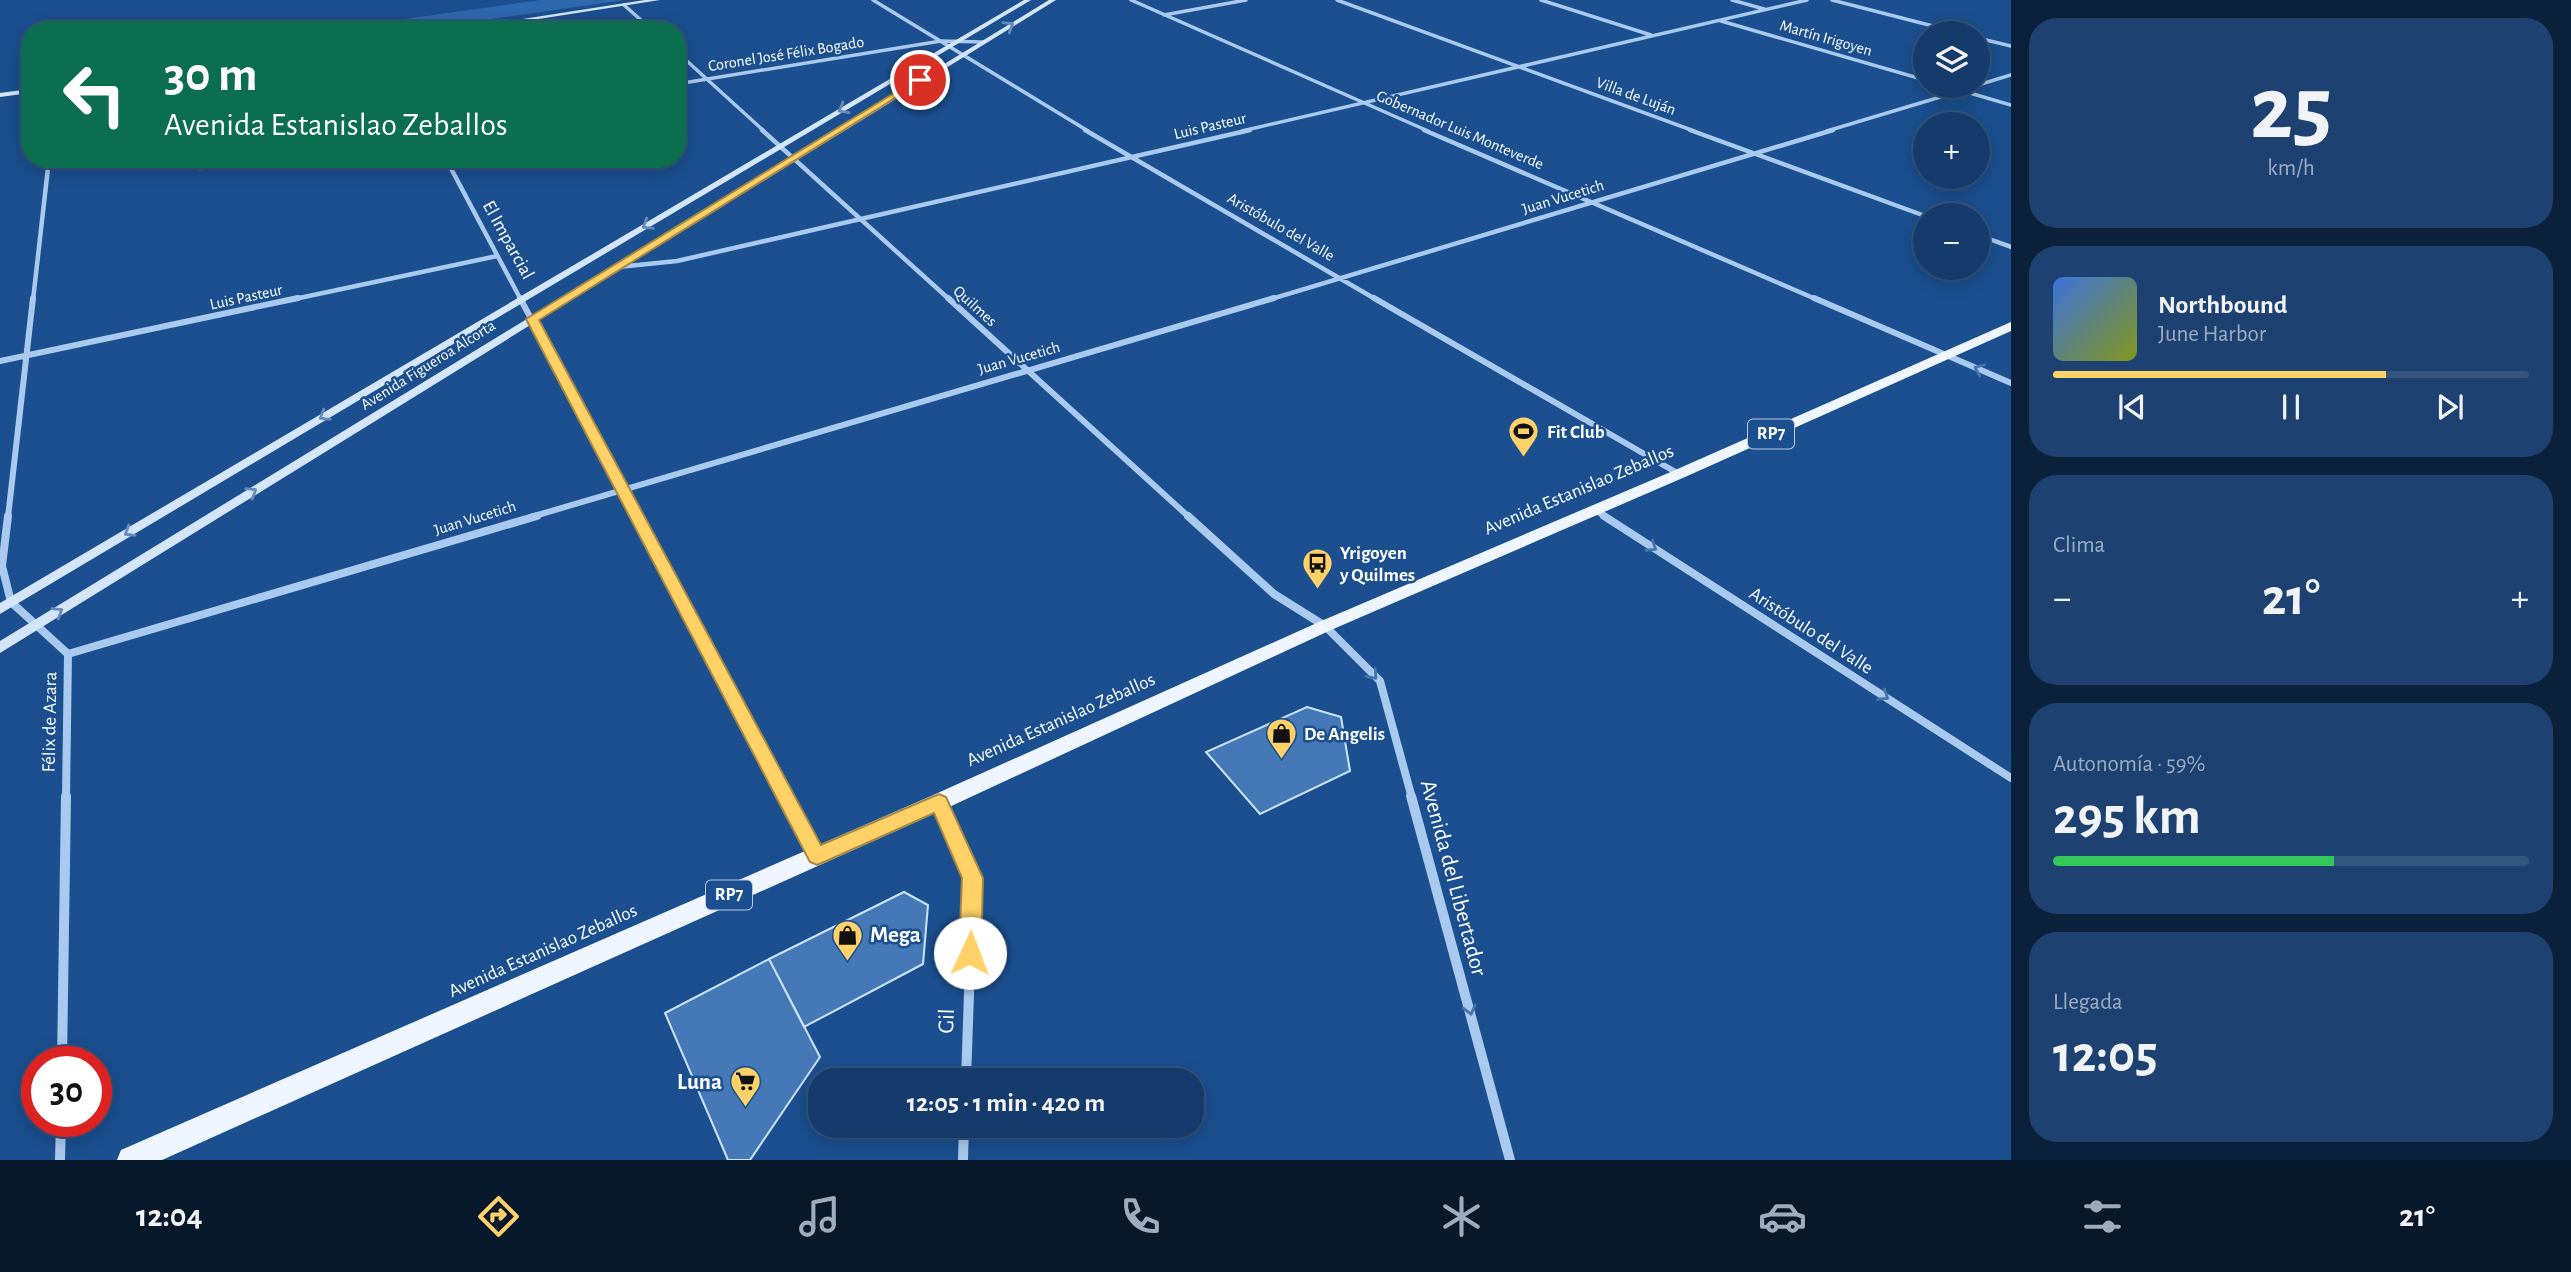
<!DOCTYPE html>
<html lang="es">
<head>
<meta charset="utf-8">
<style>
	body { margin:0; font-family:"Alegreya Sans",sans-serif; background:#1d4271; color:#f1f3f6; height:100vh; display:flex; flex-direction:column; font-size:26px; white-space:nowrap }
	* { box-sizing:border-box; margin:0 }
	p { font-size:23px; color:#9dadc1 }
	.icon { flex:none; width:38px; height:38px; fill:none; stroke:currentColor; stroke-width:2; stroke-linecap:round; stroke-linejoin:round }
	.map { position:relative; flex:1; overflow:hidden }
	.panel { display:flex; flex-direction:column; gap:18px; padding:18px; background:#0b203b; width:560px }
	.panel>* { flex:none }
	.top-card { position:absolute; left:21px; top:21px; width:665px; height:147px; border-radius:28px; box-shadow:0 4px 18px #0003,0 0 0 2px #33557e; background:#0b6e4f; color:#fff; overflow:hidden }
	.tools { position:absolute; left:1913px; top:21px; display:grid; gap:14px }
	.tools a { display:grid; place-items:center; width:77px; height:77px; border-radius:50%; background:#143b6b; box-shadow:0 4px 18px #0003,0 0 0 2px #33557e; font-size:35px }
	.speed { position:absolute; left:21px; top:1046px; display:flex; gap:14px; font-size:35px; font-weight:700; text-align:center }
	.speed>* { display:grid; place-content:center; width:91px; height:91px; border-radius:50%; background:#143b6b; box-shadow:0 4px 18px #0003,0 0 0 2px #33557e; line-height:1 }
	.speed .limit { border:10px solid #d22; background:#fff; color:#111 }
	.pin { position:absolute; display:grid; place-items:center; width:60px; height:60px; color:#fff; margin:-30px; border:4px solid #fff; border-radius:50%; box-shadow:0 2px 7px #0007 }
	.me { position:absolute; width:77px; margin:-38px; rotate:2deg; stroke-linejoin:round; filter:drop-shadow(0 0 5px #0008) }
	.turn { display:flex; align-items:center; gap:24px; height:147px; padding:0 28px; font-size:32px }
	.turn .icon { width:91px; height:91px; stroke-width:2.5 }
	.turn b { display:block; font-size:49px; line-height:60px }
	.big { font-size:52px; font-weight:700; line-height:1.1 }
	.panel .card { flex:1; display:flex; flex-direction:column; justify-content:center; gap:10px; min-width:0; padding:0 24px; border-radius:28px; background:#1d4271 }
	.panel .dial { align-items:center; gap:0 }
	.dial b { font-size:91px; line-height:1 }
	.song { display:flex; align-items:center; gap:21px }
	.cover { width:84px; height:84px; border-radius:10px; background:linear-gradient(135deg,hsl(220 70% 55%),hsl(70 70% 35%)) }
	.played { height:7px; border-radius:4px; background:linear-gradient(90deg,#ffd166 70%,#33557e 70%) }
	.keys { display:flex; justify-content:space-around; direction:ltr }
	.heat { display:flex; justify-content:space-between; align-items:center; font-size:38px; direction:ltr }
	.charge { height:10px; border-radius:5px; background:linear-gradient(90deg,#34c759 59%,#33557e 0) }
	.trip { position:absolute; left:808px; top:1068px; width:396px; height:70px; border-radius:28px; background:#143b6b; box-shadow:0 4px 18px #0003,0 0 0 2px #33557e; font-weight:700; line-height:70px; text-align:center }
	.dock { display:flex; height:112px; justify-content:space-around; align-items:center; background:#08182b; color:#9dadc1 }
	.dock .icon { width:49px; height:49px }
	.dock .on { color:#ffd166 }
	.dock b { font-size:32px; color:#f1f3f6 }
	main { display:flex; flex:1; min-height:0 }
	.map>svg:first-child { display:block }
</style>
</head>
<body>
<main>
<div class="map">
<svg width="2011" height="1160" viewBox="0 0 2011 1160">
	<rect width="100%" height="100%" fill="#1b4f8f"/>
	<path fill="#2e69ad" d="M 541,0 L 624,0 L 415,30 L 326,30 Z"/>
	<path fill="#4478b7" stroke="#cfe3fa" stroke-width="2" d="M 1307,707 L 1341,717 L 1350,771 L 1260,814 L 1206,752 Z
		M 904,892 L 928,905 L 923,964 L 804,1027 L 769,959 Z
		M 769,959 L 820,1057 L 750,1160 L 728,1160 L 665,1013 Z"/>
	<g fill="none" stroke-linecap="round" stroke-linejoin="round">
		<path stroke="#a9c9ee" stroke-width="3.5" d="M 873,0 L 1088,131
			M 1131,0 L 1428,131
			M 1337,0 L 1694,131
			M 1541,0 L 1651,35
			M 1732,0 L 1764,9
			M 1832,0 L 1960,33
			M 624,5 L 652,30
			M 1164,15 L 1246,0
			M 1721,21 L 1925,80
			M 1978,38 L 2011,46
			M 677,52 L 764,131
			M 677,84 L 941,41 L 983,42
			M 1978,85 L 2011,75
			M 1946,86 L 2011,105
			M 1242,131 L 1807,0
			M 1827,131 L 1977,86"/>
		<path stroke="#a9c9ee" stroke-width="4.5" d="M 762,130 L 950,300
			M 1085,130 L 1377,300
			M 1424,130 L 1818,300
			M 1690,130 L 1925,216
			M 446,159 L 521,300
			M 200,168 L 252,159
			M 1978,235 L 2011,247
			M 618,267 L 677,261 L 1250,130
			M 33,300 L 49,159
			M 290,300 L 497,256
			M 1268,300 L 1833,130"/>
		<path stroke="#a9c9ee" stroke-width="6" d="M 520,298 L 637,517
			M 948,298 L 1189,517
			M 1374,298 L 1679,474
			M 1814,298 L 2011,383
			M 0,361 L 298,298
			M 1595,510 L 1606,517
			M 8,517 L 33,298
			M 531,517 L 1274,298"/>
		<path stroke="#a9c9ee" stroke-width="8" d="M 8,516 L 2,566 L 11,602 L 68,654 L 66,798
			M 636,516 L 786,798
			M 1188,516 L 1274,594 L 1325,626 L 1380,681 L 1412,798
			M 1604,516 L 2011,778
			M 68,654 L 537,516"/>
		<path stroke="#a9c9ee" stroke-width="10" d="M 785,796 L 817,856
			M 1411,796 L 1510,1160
			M 940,804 L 973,878 L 966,1080
			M 62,1062 L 66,796
			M 60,1160 L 61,1122
			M 963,1160 L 964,1125"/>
		<path fill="#d6e6fa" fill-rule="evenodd" d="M 645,0 L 660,0 L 469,30 L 451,30 Z
			M 1024,0 L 1031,0 L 0,614 L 0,603 Z
			M 1049,0 L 1056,0 L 0,653 L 0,641 Z
			M 30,89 L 30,93 L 0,97 L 0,93 Z"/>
		<path fill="#f0f6ff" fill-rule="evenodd" d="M 2011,322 L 2011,331 L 1685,477 L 1331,630 L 947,808 L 162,1160 L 117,1160 L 121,1150 L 931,796 L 1319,622 L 1673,471 Z"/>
	</g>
	<defs><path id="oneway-chevron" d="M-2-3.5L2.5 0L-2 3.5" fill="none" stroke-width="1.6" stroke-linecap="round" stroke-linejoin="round" transform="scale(1.75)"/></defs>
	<g stroke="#668bba">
		<use href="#oneway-chevron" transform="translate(1009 26) rotate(-31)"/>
		<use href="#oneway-chevron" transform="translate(843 109) rotate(150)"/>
		<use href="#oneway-chevron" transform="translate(647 225) rotate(149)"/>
		<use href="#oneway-chevron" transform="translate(324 416) rotate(149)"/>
		<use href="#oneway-chevron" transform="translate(252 492) rotate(-32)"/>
		<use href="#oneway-chevron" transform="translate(129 532) rotate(149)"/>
		<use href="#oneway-chevron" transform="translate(58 612) rotate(-32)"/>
	</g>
	<g stroke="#4674ac">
		<use href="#oneway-chevron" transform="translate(1979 369) rotate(-157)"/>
		<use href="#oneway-chevron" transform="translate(1652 547) rotate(33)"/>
		<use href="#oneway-chevron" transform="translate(1373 675) rotate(49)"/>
		<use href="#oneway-chevron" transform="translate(1884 696) rotate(33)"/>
		<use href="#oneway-chevron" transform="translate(1470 1010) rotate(75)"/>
	</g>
	<path fill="#ffd166" stroke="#a68842" stroke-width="2" d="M 917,79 L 924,80 L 539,320 L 821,845 L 932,797 L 939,794 L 946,797 L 983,878 L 981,953 L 978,960 L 970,963 L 963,960 L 959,953 L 962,878 L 934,813 L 824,862 L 817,865 L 810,862 L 526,319 Z"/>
	<defs>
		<symbol id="stadium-pin" viewBox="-11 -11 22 30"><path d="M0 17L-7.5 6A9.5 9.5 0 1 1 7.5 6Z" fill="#ffd166" stroke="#1b4f8f"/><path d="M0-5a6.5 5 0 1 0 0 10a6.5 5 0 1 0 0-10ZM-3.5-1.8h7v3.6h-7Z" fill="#111"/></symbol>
		<symbol id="bus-pin" viewBox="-11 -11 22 30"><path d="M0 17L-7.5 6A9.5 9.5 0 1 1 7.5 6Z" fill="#ffd166" stroke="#1b4f8f"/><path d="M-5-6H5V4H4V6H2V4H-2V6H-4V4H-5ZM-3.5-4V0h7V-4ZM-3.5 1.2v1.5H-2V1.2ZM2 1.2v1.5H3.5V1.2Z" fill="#111"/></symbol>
		<symbol id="shop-pin" viewBox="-11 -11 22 30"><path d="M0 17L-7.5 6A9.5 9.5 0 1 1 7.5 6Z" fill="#ffd166" stroke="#1b4f8f"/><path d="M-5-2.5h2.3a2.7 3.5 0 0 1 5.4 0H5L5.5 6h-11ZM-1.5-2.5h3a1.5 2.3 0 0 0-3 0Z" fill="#111"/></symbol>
		<symbol id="supermarket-pin" viewBox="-11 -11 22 30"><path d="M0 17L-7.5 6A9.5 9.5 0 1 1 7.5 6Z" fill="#ffd166" stroke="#1b4f8f"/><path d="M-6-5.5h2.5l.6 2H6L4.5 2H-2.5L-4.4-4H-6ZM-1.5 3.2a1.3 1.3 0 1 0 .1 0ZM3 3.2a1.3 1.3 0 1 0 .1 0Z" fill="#111"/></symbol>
	</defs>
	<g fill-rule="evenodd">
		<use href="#stadium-pin" x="1506" y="414" width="35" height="47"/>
		<use href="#bus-pin" x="1300" y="546" width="35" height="47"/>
		<use href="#shop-pin" x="1264" y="716" width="35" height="47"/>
		<use href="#shop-pin" x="830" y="918" width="35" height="47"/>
		<use href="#supermarket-pin" x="728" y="1064" width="35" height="47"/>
	</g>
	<g text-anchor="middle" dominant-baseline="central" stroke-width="5" stroke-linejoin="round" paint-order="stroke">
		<g font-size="16" fill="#fff" stroke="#1b4f8f">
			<text transform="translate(1826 38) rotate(16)">Martín Irigoyen</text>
			<text transform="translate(786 54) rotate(-9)">Coronel José Félix Bogado</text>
			<text transform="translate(1636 96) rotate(20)">Villa de Luján</text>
			<text transform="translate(1210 126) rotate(-13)">Luis Pasteur</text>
			<text transform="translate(1460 130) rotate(23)">Gobernador Luis Monteverde</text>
			<text transform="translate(1563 197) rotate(-17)">Juan Vucetich</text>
			<text transform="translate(1281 227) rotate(30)">Aristóbulo del Valle</text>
			<text transform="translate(246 297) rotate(-12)">Luis Pasteur</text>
			<text transform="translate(975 306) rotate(42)">Quilmes</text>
			<text transform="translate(1019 358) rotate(-16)">Juan Vucetich</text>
			<text transform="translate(428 365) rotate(-32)">Avenida Figueroa Alcorta</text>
			<text transform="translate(475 518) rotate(-17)">Juan Vucetich</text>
		</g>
		<g fill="#1b4f8f" stroke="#bbcadd" stroke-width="2">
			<rect x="1748" y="419.5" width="46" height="29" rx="5"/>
			<rect x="706" y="880.5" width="46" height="29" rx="5"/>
		</g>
		<g font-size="18" font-weight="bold" fill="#fff">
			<text x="1771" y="434">RP7</text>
			<text x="729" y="895">RP7</text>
		</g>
		<g font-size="19" fill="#fff" stroke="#1b4f8f">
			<text transform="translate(508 240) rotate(61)">El Imparcial</text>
			<text transform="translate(1579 490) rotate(-23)">Avenida Estanislao Zeballos</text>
			<text transform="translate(1811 631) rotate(33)">Aristóbulo del Valle</text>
			<text transform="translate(1061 720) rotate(-24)">Avenida Estanislao Zeballos</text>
			<text transform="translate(50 722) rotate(-89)">Félix de Azara</text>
			<text transform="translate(543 951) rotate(-24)">Avenida Estanislao Zeballos</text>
		</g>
		<g font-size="19" font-weight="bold" fill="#fff" stroke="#1b4f8f" text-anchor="start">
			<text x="1547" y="432">Fit Club</text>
			<text x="1340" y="553">Yrigoyen<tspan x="1340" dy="22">y Quilmes</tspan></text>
			<text x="1304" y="734">De Angelis</text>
		</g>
		<g font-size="23" fill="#fff" stroke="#1b4f8f">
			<text transform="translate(1453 878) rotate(75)">Avenida del Libertador</text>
			<text transform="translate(947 1021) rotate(-88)">Gil</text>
		</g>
		<g font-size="23" font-weight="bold" fill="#fff" stroke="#1b4f8f" text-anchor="start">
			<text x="870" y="935">Mega</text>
			<text x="722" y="1082" text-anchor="end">Luna</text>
		</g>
	</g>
</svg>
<div class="tools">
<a><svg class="icon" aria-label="layers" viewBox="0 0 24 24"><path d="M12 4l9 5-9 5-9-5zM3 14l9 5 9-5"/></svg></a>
<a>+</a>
<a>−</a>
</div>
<div class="speed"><div class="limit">30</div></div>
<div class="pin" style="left:920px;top:80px;background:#d93025"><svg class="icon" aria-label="arrive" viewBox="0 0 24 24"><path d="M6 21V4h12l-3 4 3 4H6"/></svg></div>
<svg class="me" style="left:970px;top:953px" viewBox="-20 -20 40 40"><circle r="19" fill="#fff"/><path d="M0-13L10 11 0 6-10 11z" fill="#ffd166"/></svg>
<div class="trip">12:05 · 1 min · 420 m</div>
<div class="top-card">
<div class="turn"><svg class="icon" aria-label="left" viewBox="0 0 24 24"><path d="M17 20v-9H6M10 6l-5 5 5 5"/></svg><div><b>30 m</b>Avenida Estanislao Zeballos</div></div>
</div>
</div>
<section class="panel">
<div class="card dial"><b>25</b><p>km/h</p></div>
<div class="card">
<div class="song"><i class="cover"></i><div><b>Northbound</b><p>June Harbor</p></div></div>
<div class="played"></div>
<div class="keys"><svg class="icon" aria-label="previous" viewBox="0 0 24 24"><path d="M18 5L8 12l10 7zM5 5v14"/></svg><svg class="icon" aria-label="pause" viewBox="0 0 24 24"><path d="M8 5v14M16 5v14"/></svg><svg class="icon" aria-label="next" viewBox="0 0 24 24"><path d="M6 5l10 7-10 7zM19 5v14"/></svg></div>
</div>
<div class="card"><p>Clima</p>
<div class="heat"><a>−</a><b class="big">21°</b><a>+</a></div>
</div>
<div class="card"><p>Autonomía · 59%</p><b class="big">295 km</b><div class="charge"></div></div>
<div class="card"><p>Llegada</p><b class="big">12:05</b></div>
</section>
</main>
<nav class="dock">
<b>12:04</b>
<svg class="icon on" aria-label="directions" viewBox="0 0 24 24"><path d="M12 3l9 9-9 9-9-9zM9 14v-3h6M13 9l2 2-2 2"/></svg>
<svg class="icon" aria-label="music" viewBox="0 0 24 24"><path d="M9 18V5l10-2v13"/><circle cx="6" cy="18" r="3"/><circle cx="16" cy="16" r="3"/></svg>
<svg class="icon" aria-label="phone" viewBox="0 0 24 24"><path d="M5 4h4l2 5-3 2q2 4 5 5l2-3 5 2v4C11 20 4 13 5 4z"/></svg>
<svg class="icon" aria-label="climate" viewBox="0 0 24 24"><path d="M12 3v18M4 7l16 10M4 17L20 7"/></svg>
<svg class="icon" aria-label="car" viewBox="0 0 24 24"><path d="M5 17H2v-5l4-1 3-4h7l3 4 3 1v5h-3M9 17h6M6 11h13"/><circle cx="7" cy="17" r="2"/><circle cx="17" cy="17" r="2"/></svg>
<svg class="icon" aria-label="filters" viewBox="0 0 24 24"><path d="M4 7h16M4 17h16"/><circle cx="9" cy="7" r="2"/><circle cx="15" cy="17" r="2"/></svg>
<b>21°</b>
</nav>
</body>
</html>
